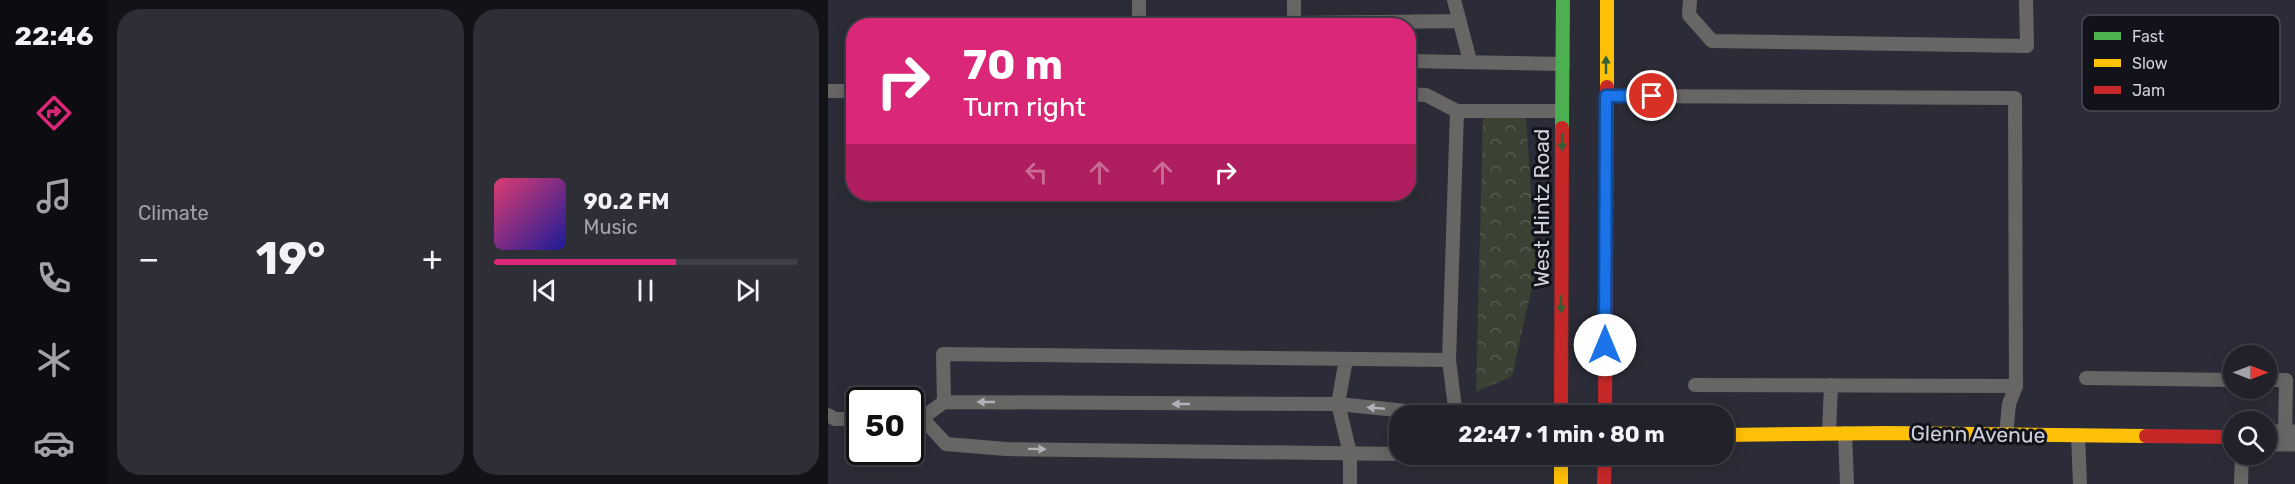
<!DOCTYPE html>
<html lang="en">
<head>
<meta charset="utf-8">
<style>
	body { margin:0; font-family:Rubik,sans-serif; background:#2d2e36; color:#f1f3f6; height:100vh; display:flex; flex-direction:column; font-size:22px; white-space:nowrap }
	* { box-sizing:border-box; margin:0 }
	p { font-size:20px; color:#a2a3a8 }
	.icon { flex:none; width:33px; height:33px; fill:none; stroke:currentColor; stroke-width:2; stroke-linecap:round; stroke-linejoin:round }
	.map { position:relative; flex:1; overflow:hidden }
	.sheet { display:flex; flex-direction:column; gap:9px; padding:9px; background:#121217; width:720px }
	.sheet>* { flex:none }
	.guide { position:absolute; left:18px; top:18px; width:570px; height:183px; border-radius:24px; box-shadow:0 3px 15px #0003,0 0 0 2px #3e3e47; background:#db2777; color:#fff; overflow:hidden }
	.needle { width:39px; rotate:90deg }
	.controls { position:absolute; left:1395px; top:345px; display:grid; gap:12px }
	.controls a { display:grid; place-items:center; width:54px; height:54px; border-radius:50%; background:#21212a; box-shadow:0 3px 15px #0003,0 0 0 2px #3e3e47; font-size:30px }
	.speed { position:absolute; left:18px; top:387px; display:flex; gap:12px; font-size:30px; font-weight:700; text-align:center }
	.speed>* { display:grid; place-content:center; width:78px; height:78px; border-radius:50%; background:#21212a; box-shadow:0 3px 15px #0003,0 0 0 2px #3e3e47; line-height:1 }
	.speed .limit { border:3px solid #111; border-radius:9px; background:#fff; color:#111 }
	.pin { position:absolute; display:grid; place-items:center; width:51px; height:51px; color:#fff; margin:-26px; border:3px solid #fff; border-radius:50%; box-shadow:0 2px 6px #0007 }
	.me { position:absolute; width:66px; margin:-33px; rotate:0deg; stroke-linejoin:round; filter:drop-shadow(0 0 4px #0008) }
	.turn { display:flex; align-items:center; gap:21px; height:126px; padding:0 18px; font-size:27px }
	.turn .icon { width:78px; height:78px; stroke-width:2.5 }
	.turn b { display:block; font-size:42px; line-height:51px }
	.lanes { display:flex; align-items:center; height:57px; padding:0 18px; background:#0003; justify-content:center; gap:30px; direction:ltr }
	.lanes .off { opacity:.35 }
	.big { font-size:45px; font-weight:700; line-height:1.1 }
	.sheet .widget { flex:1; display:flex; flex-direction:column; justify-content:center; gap:9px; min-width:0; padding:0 21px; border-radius:24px; background:#2d2e36 }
	.song { display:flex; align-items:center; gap:18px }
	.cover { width:72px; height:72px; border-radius:9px; background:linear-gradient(135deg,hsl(340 70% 55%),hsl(240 70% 35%)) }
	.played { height:6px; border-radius:3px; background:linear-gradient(90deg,#db2777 60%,#3e3e47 60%) }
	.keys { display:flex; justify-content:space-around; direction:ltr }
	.heat { display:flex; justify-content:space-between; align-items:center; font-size:33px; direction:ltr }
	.sheet .tiles { flex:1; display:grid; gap:9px; grid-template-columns:repeat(2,1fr) }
	.trip { position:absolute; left:561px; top:405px; width:345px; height:60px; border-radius:24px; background:#21212a; box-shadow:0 3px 15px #0003,0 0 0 2px #3e3e47; font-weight:700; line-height:60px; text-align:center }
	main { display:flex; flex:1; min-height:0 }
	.menu { display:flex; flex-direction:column; width:108px; justify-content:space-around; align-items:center; background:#0d0d11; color:#a2a3a8 }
	.menu .icon { width:42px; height:42px }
	.menu .on { color:#db2777 }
	.menu b { font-size:27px; color:#f1f3f6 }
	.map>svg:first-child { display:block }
</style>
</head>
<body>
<main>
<nav class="menu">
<b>22:46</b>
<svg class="icon on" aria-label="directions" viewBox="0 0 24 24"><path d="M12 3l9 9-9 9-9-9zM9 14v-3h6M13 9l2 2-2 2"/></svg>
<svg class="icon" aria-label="music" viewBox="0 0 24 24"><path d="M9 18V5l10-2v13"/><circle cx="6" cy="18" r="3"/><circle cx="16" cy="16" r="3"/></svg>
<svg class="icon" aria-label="phone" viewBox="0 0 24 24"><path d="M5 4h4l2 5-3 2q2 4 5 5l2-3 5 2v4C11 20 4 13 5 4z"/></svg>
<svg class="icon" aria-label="climate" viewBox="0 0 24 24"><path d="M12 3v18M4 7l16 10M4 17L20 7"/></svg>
<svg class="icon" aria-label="car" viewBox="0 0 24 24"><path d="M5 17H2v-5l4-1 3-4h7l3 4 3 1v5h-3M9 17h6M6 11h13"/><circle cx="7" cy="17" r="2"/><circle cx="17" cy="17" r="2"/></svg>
</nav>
<section class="sheet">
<div class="tiles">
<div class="widget"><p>Climate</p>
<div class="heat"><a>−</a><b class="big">19°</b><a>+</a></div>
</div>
<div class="widget">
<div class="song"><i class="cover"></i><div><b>90.2 FM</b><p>Music</p></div></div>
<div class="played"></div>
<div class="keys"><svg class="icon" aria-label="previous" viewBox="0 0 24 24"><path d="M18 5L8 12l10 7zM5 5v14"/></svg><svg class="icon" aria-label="pause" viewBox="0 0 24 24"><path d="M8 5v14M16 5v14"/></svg><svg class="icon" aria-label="next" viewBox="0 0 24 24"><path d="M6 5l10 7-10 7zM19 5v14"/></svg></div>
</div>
</div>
</section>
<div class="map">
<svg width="1467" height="484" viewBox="0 0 1467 484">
	<defs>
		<pattern id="forest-crowns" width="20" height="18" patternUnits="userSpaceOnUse" patternTransform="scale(1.5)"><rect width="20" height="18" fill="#3b4233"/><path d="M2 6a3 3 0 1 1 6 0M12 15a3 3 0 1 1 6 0" fill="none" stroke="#565c50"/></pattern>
	</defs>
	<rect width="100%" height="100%" fill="#2c2c38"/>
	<path fill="url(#forest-crowns)" d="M 698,117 L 708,269 L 684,376 L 648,392 L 655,118 Z"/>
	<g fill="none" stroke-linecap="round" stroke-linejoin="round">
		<path stroke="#686665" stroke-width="14" d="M 466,0 L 466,23 L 632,21
			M 626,0 L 642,61
			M 862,0 L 861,15 L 884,41 L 1199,46 L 1198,0
			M 311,26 L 311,0
			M 580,61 L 735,64
			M 0,91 L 26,91
			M 580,94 L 598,95 L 629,111
			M 778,96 L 1187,98 L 1188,386 L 867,385
			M 518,359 L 510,404 L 522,453 L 522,484
			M 621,360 L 628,416
			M 1258,378 L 1406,380
			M 1438,380 L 1458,380 L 1457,438
			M 116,402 L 115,354 L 621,360 L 629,111 L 734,111
			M 0,415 L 7,419 L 32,419
			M 1001,433 L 1003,385
			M 1017,433 L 1019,484
			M 1178,435 L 1181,404 L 1188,386
			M 1250,435 L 1252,484
			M 572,454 L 178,449 L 118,444 L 94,418 L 116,402 L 510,404 L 627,416
			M 586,454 L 641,454
			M 1413,484 L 1414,454"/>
		<path stroke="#686665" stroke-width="27" d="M 1438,438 L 1467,438"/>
		<path stroke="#4caf50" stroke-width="14" d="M 734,128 L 735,0"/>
		<path stroke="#ffc107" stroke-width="14" d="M 779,87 L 779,0
			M 896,435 L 1058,433 L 1318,436
			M 733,454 L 733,484"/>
		<path stroke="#c62828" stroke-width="14" d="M 733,416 L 734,128
			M 777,416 L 779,87
			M 1318,436 L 1406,437
			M 776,484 L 777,454"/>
	</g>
	<defs><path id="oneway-solid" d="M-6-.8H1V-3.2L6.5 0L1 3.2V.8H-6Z" transform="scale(1.5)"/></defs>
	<g fill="#2f6036">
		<use href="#oneway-solid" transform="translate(778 65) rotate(-90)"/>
		<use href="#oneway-solid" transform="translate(734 142) rotate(90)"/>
		<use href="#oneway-solid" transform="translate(733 304) rotate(90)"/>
	</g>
	<g fill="#b1b1ba">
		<use href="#oneway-solid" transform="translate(158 402) rotate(-180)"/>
		<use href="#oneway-solid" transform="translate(353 404) rotate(-180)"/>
		<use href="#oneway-solid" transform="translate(548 408) rotate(-175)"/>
		<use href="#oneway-solid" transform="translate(209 449) rotate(1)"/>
	</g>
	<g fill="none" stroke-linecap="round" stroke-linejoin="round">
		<defs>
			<path id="route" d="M 777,345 L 778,96 L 824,96"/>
		</defs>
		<use href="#route" stroke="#114b97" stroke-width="15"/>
		<use href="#route" stroke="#1a73e8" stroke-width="10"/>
	</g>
	<g text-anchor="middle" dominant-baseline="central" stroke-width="6" stroke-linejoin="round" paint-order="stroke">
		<g font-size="21" fill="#d0d1de" stroke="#12121b">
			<text transform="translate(713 208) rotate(-90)">West Hintz Road</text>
			<text transform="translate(1150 434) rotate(1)">Glenn Avenue</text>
		</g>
	</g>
	<rect x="1254" y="15" width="198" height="96" rx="9" fill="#12121b" stroke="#4b4b56" stroke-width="1.5"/>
	<rect x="1266" y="32" width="27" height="8" fill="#4caf50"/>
	<rect x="1266" y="59" width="27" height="8" fill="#ffc107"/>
	<rect x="1266" y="86" width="27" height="8" fill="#c62828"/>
	<g font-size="16" fill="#d0d1de">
		<text x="1304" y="42">Fast</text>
		<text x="1304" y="69">Slow</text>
		<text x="1304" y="96">Jam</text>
	</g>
</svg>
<div class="controls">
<a><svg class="needle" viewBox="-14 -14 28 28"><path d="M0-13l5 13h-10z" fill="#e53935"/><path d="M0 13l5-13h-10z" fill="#a2a3a8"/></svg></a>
<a><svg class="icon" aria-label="search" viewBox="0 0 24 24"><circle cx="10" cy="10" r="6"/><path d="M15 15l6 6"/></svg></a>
</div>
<div class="speed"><div class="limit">50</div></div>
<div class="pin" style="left:824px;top:96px;background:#d93025"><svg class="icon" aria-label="arrive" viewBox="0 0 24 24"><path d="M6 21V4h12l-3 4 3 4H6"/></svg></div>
<svg class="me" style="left:777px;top:345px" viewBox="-20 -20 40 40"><circle r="19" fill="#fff"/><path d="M0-13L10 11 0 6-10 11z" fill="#1a73e8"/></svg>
<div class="trip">22:47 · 1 min · 80 m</div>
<div class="guide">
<div class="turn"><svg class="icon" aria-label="right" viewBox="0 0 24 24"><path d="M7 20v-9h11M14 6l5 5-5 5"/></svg><div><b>70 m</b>Turn right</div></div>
<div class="lanes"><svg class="icon off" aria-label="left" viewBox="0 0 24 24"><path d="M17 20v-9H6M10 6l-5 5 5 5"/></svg><svg class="icon off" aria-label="ahead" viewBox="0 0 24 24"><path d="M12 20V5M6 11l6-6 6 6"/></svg><svg class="icon off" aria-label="ahead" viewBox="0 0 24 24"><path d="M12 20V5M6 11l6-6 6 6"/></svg><svg class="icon" aria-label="right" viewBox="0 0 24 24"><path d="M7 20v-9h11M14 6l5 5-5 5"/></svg></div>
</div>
</div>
</main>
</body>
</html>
